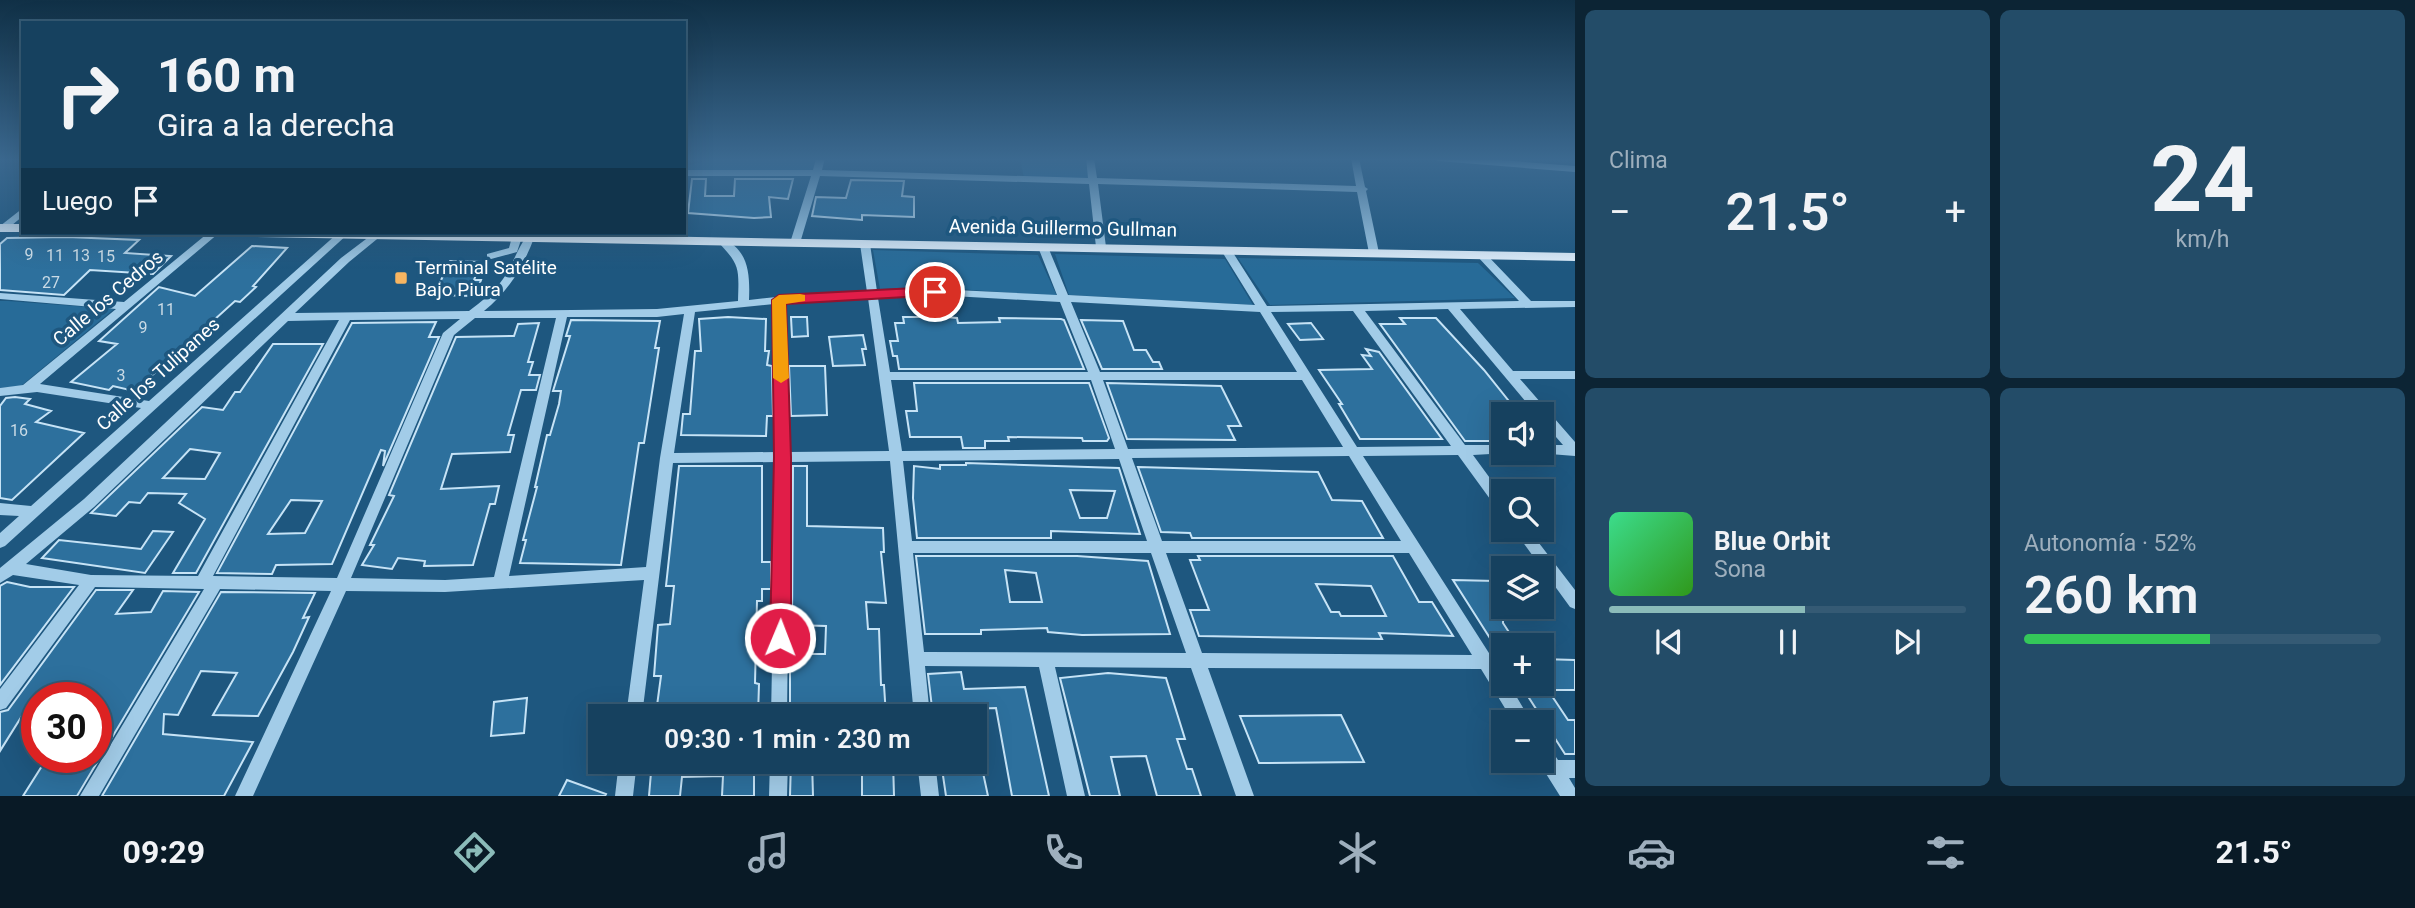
<!DOCTYPE html>
<html lang="es">
<head>
<meta charset="utf-8">
<style>
	body { margin:0; font-family:Roboto,sans-serif; background:#234c68; color:#f1f3f6; height:100vh; display:flex; flex-direction:column; font-size:26px; white-space:nowrap }
	* { box-sizing:border-box; margin:0 }
	p { font-size:23px; color:#9eafbd }
	.icon { flex:none; width:38px; height:38px; fill:none; stroke:currentColor; stroke-width:2; stroke-linecap:round; stroke-linejoin:round }
	.map { position:relative; flex:1; overflow:hidden }
	.panel { display:flex; flex-direction:column; gap:10px; padding:10px; background:#0c2434; width:840px }
	.panel>* { flex:none }
	.hud { position:absolute; left:21px; top:21px; width:665px; height:214px; border-radius:0px; box-shadow:0 7px 28px #0002,0 0 0 2px #355a74; background:#16415f; color:#f1f3f6; overflow:hidden }
	.controls { position:absolute; left:1491px; top:402px; display:grid; gap:14px }
	.controls a { display:grid; place-items:center; width:63px; height:63px; border-radius:0px; background:#16415f; box-shadow:0 7px 28px #0002,0 0 0 2px #355a74; font-size:35px }
	.speed { position:absolute; left:21px; top:682px; display:flex; gap:14px; font-size:35px; font-weight:700; text-align:center }
	.speed>* { display:grid; place-content:center; width:91px; height:91px; border-radius:50%; background:#16415f; box-shadow:0 7px 28px #0002,0 0 0 2px #355a74; line-height:1 }
	.speed .limit { border:10px solid #d22; background:#fff; color:#111 }
	.pin { position:absolute; display:grid; place-items:center; width:60px; height:60px; color:#fff; margin:-30px; border:4px solid #fff; border-radius:50%; box-shadow:0 2px 7px #0007 }
	.me { position:absolute; width:77px; margin:-38px; rotate:1deg; stroke-linejoin:round; filter:drop-shadow(0 0 5px #0008) }
	.turn { display:flex; align-items:center; gap:24px; height:147px; padding:0 21px; font-size:32px }
	.turn .icon { width:91px; height:91px; stroke-width:2.5 }
	.turn b { display:block; font-size:49px; line-height:60px }
	.then { display:flex; align-items:center; height:66px; padding:0 21px; background:#0003; gap:14px; font-size:26px }
	.big { font-size:52px; font-weight:600; line-height:1.1 }
	.panel .widget { flex:1; display:flex; flex-direction:column; justify-content:center; gap:10px; min-width:0; padding:0 24px; border-radius:10px; background:#234c68 }
	.panel .dial { align-items:center; gap:0 }
	.dial b { font-size:91px; line-height:1 }
	.song { display:flex; align-items:center; gap:21px }
	.cover { width:84px; height:84px; border-radius:10px; background:linear-gradient(135deg,hsl(150 70% 55%),hsl(110 70% 35%)) }
	.played { height:7px; border-radius:4px; background:linear-gradient(90deg,#8bbbb9 55%,#355a74 55%) }
	.keys { display:flex; justify-content:space-around; direction:ltr }
	.heat { display:flex; justify-content:space-between; align-items:center; font-size:38px; direction:ltr }
	.charge { height:10px; border-radius:5px; background:linear-gradient(90deg,#34c759 52%,#355a74 0) }
	.panel .tiles { flex:1; display:grid; gap:10px; grid-template-columns:repeat(2,1fr) }
	.trip { position:absolute; left:588px; top:704px; width:399px; height:70px; border-radius:0px; background:#16415f; box-shadow:0 7px 28px #0002,0 0 0 2px #355a74; font-weight:600; line-height:70px; text-align:center }
	.tab-bar { display:flex; height:112px; justify-content:space-around; align-items:center; background:#091a26; color:#9eafbd }
	.tab-bar .icon { width:49px; height:49px }
	.tab-bar .current { color:#8bbbb9 }
	.tab-bar b { font-size:32px; color:#f1f3f6 }
	main { display:flex; flex:1; min-height:0 }
	.map>svg:first-child { display:block }
</style>
</head>
<body>
<main>
<div class="map">
<svg width="1575" height="796" viewBox="0 0 1575 796">
	<rect width="100%" height="100%" fill="#1e577f"/>
	<path fill="#276b98" d="M 720,158 L 816,158 L 813,170 L 684,170 L 684,166 Z
		M 1020,158 L 1085,158 L 1089,180 L 1024,178 Z
		M 873,250 L 1038,255 L 1057,296 L 928,287 L 880,289 Z
		M 1055,254 L 1225,259 L 1253,305 L 1069,295 Z
		M 1238,258 L 1478,263 L 1515,298 L 1270,305 Z
		M 0,301 L 8,301 L 114,309 L 21,386 L 0,388 Z"/>
	<g fill="none" stroke-linecap="round" stroke-linejoin="round">
		<path fill="#143f5e" fill-rule="evenodd" d="M 1565,158 L 1575,158 L 1575,163 Z"/>
	</g>
	<path fill="#2d709d" stroke="#c6e3f6" stroke-width="2" fill-rule="evenodd" d="M 692,179 L 706,179 L 705,196 L 734,196 L 735,179 L 793,179 L 788,199 L 769,197 L 771,217 L 754,218 L 688,213 Z
		M 851,180 L 904,181 L 902,196 L 914,197 L 914,217 L 862,215 L 862,220 L 812,216 L 816,197 L 846,198 Z
		M 67,237 L 139,240 L 125,253 L 171,256 L 153,274 L 90,270 L 64,295 L 0,290 L 0,244 L 7,238 Z
		M 252,246 L 287,248 L 253,286 L 256,287 L 240,302 L 235,301 L 193,339 L 173,358 L 179,359 L 163,373 L 157,371 L 134,391 L 113,386 L 109,390 L 71,382 L 117,344 L 99,341 L 159,287 L 195,296 Z
		M 450,261 L 481,262 L 474,280 L 481,280 L 475,296 L 434,295 Z
		M 728,317 L 766,319 L 765,351 L 769,351 L 767,365 L 772,366 L 773,416 L 767,416 L 766,436 L 681,435 L 683,414 L 690,414 L 695,351 L 701,351 L 699,319 Z
		M 791,317 L 807,317 L 808,336 L 792,337 Z
		M 903,317 L 946,317 L 957,318 L 958,323 L 1000,322 L 999,318 L 1061,319 L 1064,320 L 1084,369 L 899,369 L 897,356 L 893,356 L 890,341 L 898,341 L 895,323 L 904,323 Z
		M 1400,318 L 1436,318 L 1484,370 L 1520,415 L 1503,415 L 1503,441 L 1465,441 L 1380,324 L 1405,324 Z
		M 571,320 L 660,321 L 655,348 L 659,348 L 644,443 L 639,443 L 621,565 L 520,563 L 526,540 L 523,540 L 537,487 L 535,487 L 547,435 L 550,435 L 559,404 L 561,391 L 553,391 L 570,336 L 566,336 Z
		M 1081,320 L 1123,321 L 1134,350 L 1146,350 L 1153,362 L 1159,362 L 1162,369 L 1102,369 Z
		M 436,322 L 429,337 L 439,337 L 383,466 L 385,451 L 381,450 L 332,564 L 276,565 L 272,574 L 217,573 L 352,323 ZM 291,500 L 322,501 L 305,533 L 268,534 Z
		M 539,323 L 528,362 L 533,362 L 529,375 L 540,375 L 536,390 L 521,390 L 508,435 L 514,435 L 510,452 L 452,454 L 441,489 L 499,486 L 495,504 L 490,504 L 473,565 L 424,566 L 425,561 L 398,558 L 392,569 L 362,565 L 374,545 L 370,545 L 394,496 L 389,495 L 456,337 L 514,336 L 518,324 Z
		M 1311,323 L 1323,339 L 1300,340 L 1288,324 Z
		M 863,335 L 866,349 L 862,349 L 865,365 L 833,366 L 829,337 Z
		M 273,344 L 323,344 L 196,573 L 173,573 L 205,519 L 179,503 L 186,494 L 148,493 L 140,503 L 129,502 L 116,516 L 91,513 L 202,407 L 223,410 L 235,392 L 240,392 ZM 190,449 L 220,453 L 205,479 L 163,478 Z
		M 1366,349 L 1379,352 L 1442,439 L 1360,439 L 1339,404 L 1342,404 L 1319,370 L 1372,369 L 1362,355 L 1371,356 Z
		M 789,366 L 825,366 L 827,415 L 791,416 Z
		M 914,383 L 1089,383 L 1109,438 L 1107,441 L 1083,441 L 1082,438 L 1008,437 L 1009,441 L 985,441 L 985,448 L 963,448 L 961,437 L 910,437 L 906,411 L 917,411 Z
		M 1107,383 L 1221,386 L 1241,426 L 1228,426 L 1235,440 L 1127,439 Z
		M 15,397 L 30,399 L 25,404 L 51,411 L 36,422 L 84,433 L 12,500 L 0,498 L 0,406 L 6,398 Z
		M 966,463 L 1119,468 L 1140,534 L 1051,531 L 1051,538 L 917,538 L 913,498 L 914,466 L 940,469 L 940,465 L 966,465 ZM 1070,490 L 1115,491 L 1107,518 L 1080,518 Z
		M 679,466 L 762,466 L 762,562 L 771,562 L 771,589 L 762,589 L 762,601 L 757,601 L 755,683 L 759,684 L 758,716 L 656,713 L 661,676 L 654,676 L 658,625 L 670,624 L 674,586 L 666,586 Z
		M 793,466 L 807,466 L 807,526 L 883,528 L 884,552 L 881,552 L 886,603 L 866,602 L 868,629 L 879,629 L 881,685 L 884,685 L 886,716 L 790,714 L 790,654 L 825,654 L 826,626 L 792,625 Z
		M 1138,467 L 1318,472 L 1332,500 L 1362,501 L 1383,538 L 1192,538 L 1190,533 L 1161,532 Z
		M 153,531 L 173,532 L 145,573 L 42,558 L 59,540 L 141,549 Z
		M 916,556 L 1077,556 L 1148,561 L 1170,634 L 1082,635 L 1048,632 L 1047,628 L 981,630 L 981,634 L 925,634 ZM 1005,570 L 1036,573 L 1042,602 L 1010,602 Z
		M 1198,556 L 1393,556 L 1419,602 L 1432,602 L 1453,636 L 1379,633 L 1382,639 L 1199,636 L 1190,610 L 1209,610 L 1190,560 L 1200,560 ZM 1316,584 L 1371,586 L 1386,616 L 1341,616 L 1339,612 L 1331,612 Z
		M 1453,580 L 1496,581 L 1503,591 L 1503,623 L 1518,646 L 1495,646 Z
		M 7,582 L 30,587 L 74,587 L 0,685 L 0,586 Z
		M 96,590 L 133,590 L 116,614 L 151,612 L 163,591 L 199,592 L 77,796 L 23,796 L 47,758 L 96,758 L 96,698 L 84,698 L 90,689 L 52,689 L 45,698 L 37,698 L 37,703 L 30,703 L 0,751 L 0,712 L 8,710 Z
		M 221,592 L 315,593 L 303,618 L 309,617 L 293,652 L 258,716 L 213,715 L 237,673 L 201,671 L 178,715 L 164,714 L 163,734 L 253,742 L 224,796 L 102,796 Z
		M 1542,659 L 1575,660 L 1575,690 L 1548,690 L 1568,720 L 1575,720 L 1575,754 L 1565,754 L 1520,684 L 1542,684 Z
		M 961,672 L 964,689 L 1025,687 L 1049,796 L 1012,796 L 996,708 L 969,709 L 970,715 L 933,716 L 928,674 Z
		M 1108,673 L 1166,678 L 1185,739 L 1177,739 L 1187,769 L 1192,769 L 1201,796 L 1157,796 L 1146,756 L 1111,757 L 1120,796 L 1090,796 L 1060,678 Z
		M 527,698 L 524,733 L 491,736 L 494,702 Z
		M 1341,715 L 1364,762 L 1259,763 L 1240,716 Z
		M 652,761 L 754,761 L 754,796 L 722,796 L 723,776 L 682,777 L 680,796 L 649,796 Z
		M 791,761 L 812,761 L 813,796 L 790,796 Z
		M 862,761 L 893,761 L 894,796 L 862,796 Z
		M 982,768 L 988,796 L 946,796 L 942,769 Z
		M 567,780 L 606,794 L 605,796 L 559,796 Z"/>
	<g fill="none" stroke-linecap="round" stroke-linejoin="round">
		<path fill="#a2cce8" fill-rule="evenodd" d="M 816,158 L 825,158 L 822,170 L 1088,178 L 1086,158 L 1094,158 L 1097,178 L 1356,186 L 1351,158 L 1359,158 L 1365,187 L 1368,189 L 1366,191 L 1379,253 L 1374,256 L 1369,253 L 1357,192 L 1098,184 L 1106,247 L 1101,250 L 1096,247 L 1089,184 L 820,176 L 800,243 L 795,246 L 790,243 L 811,176 L 684,176 L 684,170 L 813,170 Z
			M 1434,158 L 1476,158 L 1575,166 L 1575,172 L 1438,161 Z
			M 23,208 L 23,216 L 6,230 L 0,230 L 0,226 Z
			M 208,233 L 219,233 L 40,384 L 149,401 L 338,233 L 349,233 L 5,546 L 0,548 L 0,533 L 19,516 L 0,515 L 0,503 L 31,506 L 141,408 L 37,392 L 0,396 L 0,388 L 23,385 L 116,309 L 0,299 L 0,293 L 124,302 Z
			M 374,233 L 381,233 L 382,235 L 349,262 L 295,313 L 469,311 C 481,302 494,292 503,279 C 511,269 521,239 529,235 L 534,238 C 523,267 508,292 484,311 L 657,309 L 738,301 C 739,267 740,265 717,241 L 722,238 C 749,250 750,274 749,300 L 795,295 L 867,292 L 860,244 L 865,241 L 870,244 L 877,291 L 935,289 L 1057,295 L 1038,247 L 1043,244 L 1048,247 L 1068,295 L 1255,305 L 1221,250 L 1226,247 L 1230,248 L 1267,306 L 1519,301 L 1477,256 L 1478,254 L 1486,254 L 1531,301 L 1575,301 L 1575,307 L 1460,309 L 1513,371 L 1575,371 L 1575,379 L 1520,379 L 1575,442 L 1575,456 L 1537,453 L 1542,453 L 1542,445 L 1563,445 L 1542,421 L 1542,415 L 1537,415 L 1448,309 L 1365,311 L 1465,445 L 1503,445 L 1503,453 L 1508,453 L 1473,455 L 1503,496 L 1503,511 L 1498,510 L 1458,455 L 1363,456 L 1503,675 L 1503,684 L 1509,684 L 1532,723 L 1514,723 L 1481,669 L 1208,668 L 1254,796 L 1236,796 L 1191,668 L 1055,667 L 1085,796 L 1067,796 L 1039,667 L 925,666 L 930,716 L 914,716 L 890,461 L 790,462 L 787,716 L 771,716 L 776,462 L 673,463 L 642,716 L 626,716 L 644,580 L 445,592 L 346,591 L 253,796 L 235,796 L 331,591 L 220,589 L 99,796 L 80,796 L 204,589 L 95,587 L 6,708 L 0,710 L 0,689 L 79,585 L 13,575 L 0,583 L 0,568 L 84,499 L 341,258 ZM 935,295 L 1060,302 L 1088,372 L 890,372 L 878,298 ZM 868,298 L 889,451 L 789,452 L 785,303 ZM 1071,302 L 1260,312 L 1297,372 L 1100,372 ZM 774,304 L 776,452 L 674,453 L 695,312 ZM 1353,311 L 1451,446 L 1357,447 L 1271,312 ZM 684,314 L 660,458 L 646,567 L 509,576 L 567,317 L 657,317 ZM 475,318 L 556,318 L 494,577 L 445,580 L 351,578 L 454,335 ZM 460,319 L 443,333 L 337,578 L 213,576 L 350,320 ZM 339,320 L 198,576 L 91,575 L 26,564 L 94,507 L 288,321 ZM 891,380 L 1091,380 L 1115,449 L 902,451 ZM 1103,380 L 1302,380 L 1343,447 L 1128,449 ZM 1349,456 L 1401,541 L 1162,541 L 1132,458 ZM 1119,459 L 1147,541 L 912,541 L 903,461 ZM 913,553 L 1151,553 L 1186,653 L 924,652 ZM 1166,553 L 1409,553 L 1472,655 L 1202,653 Z
			M 517,234 L 522,237 L 517,252 L 491,259 L 487,258 L 487,254 L 509,248 L 512,237 Z
			M 1514,530 L 1529,530 L 1575,590 L 1575,609 L 1570,607 Z
			M 1542,742 L 1548,745 L 1558,760 L 1575,760 L 1575,778 L 1569,778 L 1575,788 L 1575,796 L 1560,796 L 1538,761 L 1542,761 Z
			M 619,761 L 637,761 L 633,796 L 615,796 Z
			M 770,761 L 788,761 L 787,796 L 769,796 Z
			M 917,761 L 935,761 L 939,796 L 921,796 Z"/>
		<path fill="#e4f2fe" fill-rule="evenodd" d="M 0,224 L 23,224 L 23,232 L 0,232 Z
			M 250,233 L 477,233 L 1575,253 L 1575,261 L 257,237 Z"/>
	</g>
	<linearGradient id="sky" x2="0" y2="1"><stop stop-color="#103046"/><stop offset="0.59" stop-color="#3b6990"/><stop offset="1" stop-color="#3b6990" stop-opacity="0"/></linearGradient>
	<rect width="1575" height="270" fill="url(#sky)"/>
	<path fill="#e11d48" stroke="#92132f" stroke-width="2" d="M 935,287 L 942,292 L 940,295 L 786,304 L 791,457 L 791,638 L 788,645 L 780,647 L 773,645 L 770,638 L 774,457 L 772,300 L 779,295 Z"/>
	<path fill="#f59e0b" d="M 800,294 L 805,295 L 805,301 L 786,304 L 789,378 L 781,383 L 773,378 L 772,300 L 779,295 Z"/>
	<rect fill="#f7b561" stroke="#1e577f" stroke-width="2.5" x="394" y="271" width="14" height="14" rx="3.5"/>
	<g text-anchor="middle" dominant-baseline="central" stroke-width="7" stroke-linejoin="round" paint-order="stroke">
		<g font-size="16" fill="#cadbe6">
			<text x="29" y="254">9</text>
			<text x="55" y="255">11</text>
			<text x="81" y="255">13</text>
			<text x="106" y="256">15</text>
			<text x="51" y="282">27</text>
			<text x="166" y="309">11</text>
			<text x="143" y="327">9</text>
			<text x="121" y="375">3</text>
			<text x="19" y="430">16</text>
		</g>
		<g font-size="19" fill="#fff" stroke="#1e577f">
			<text transform="translate(1063 228) rotate(1)">Avenida Guillermo Gullman</text>
			<text transform="translate(108 298) rotate(-40)">Calle los Cedros</text>
			<text transform="translate(158 374) rotate(-42)">Calle los Tulipanes</text>
		</g>
		<g font-size="19" fill="#fff" stroke="#1e577f" text-anchor="start">
			<text x="415" y="267">Terminal Satélite<tspan x="415" dy="22">Bajo Piura</tspan></text>
		</g>
	</g>
</svg>
<div class="controls">
<a><svg class="icon" aria-label="sound" viewBox="0 0 24 24"><path d="M4 9h4l5-4v14l-5-4H4zM17 9q2 3 0 6"/></svg></a>
<a><svg class="icon" aria-label="search" viewBox="0 0 24 24"><circle cx="10" cy="10" r="6"/><path d="M15 15l6 6"/></svg></a>
<a><svg class="icon" aria-label="layers" viewBox="0 0 24 24"><path d="M12 4l9 5-9 5-9-5zM3 14l9 5 9-5"/></svg></a>
<a>+</a>
<a>−</a>
</div>
<div class="speed"><div class="limit">30</div></div>
<div class="pin" style="left:935px;top:292px;background:#d93025"><svg class="icon" aria-label="arrive" viewBox="0 0 24 24"><path d="M6 21V4h12l-3 4 3 4H6"/></svg></div>
<svg class="me" style="left:780px;top:638px" viewBox="-20 -20 40 40"><circle r="17" fill="#e11d48" stroke="#fff" stroke-width="3"/><path d="M0-11L8 9 0 5-8 9z" fill="#fff"/></svg>
<div class="trip">09:30 · 1 min · 230 m</div>
<div class="hud">
<div class="turn"><svg class="icon" aria-label="right" viewBox="0 0 24 24"><path d="M7 20v-9h11M14 6l5 5-5 5"/></svg><div><b>160 m</b>Gira a la derecha</div></div>
<div class="then">Luego<svg class="icon" aria-label="arrive" viewBox="0 0 24 24"><path d="M6 21V4h12l-3 4 3 4H6"/></svg></div>
</div>
</div>
<section class="panel">
<div class="tiles">
<div class="widget"><p>Clima</p>
<div class="heat"><a>−</a><b class="big">21.5°</b><a>+</a></div>
</div>
<div class="widget dial"><b>24</b><p>km/h</p></div>
<div class="widget">
<div class="song"><i class="cover"></i><div><b>Blue Orbit</b><p>Sona</p></div></div>
<div class="played"></div>
<div class="keys"><svg class="icon" aria-label="previous" viewBox="0 0 24 24"><path d="M18 5L8 12l10 7zM5 5v14"/></svg><svg class="icon" aria-label="pause" viewBox="0 0 24 24"><path d="M8 5v14M16 5v14"/></svg><svg class="icon" aria-label="next" viewBox="0 0 24 24"><path d="M6 5l10 7-10 7zM19 5v14"/></svg></div>
</div>
<div class="widget"><p>Autonomía · 52%</p><b class="big">260 km</b><div class="charge"></div></div>
</div>
</section>
</main>
<nav class="tab-bar">
<b>09:29</b>
<svg class="icon current" aria-label="directions" viewBox="0 0 24 24"><path d="M12 3l9 9-9 9-9-9zM9 14v-3h6M13 9l2 2-2 2"/></svg>
<svg class="icon" aria-label="music" viewBox="0 0 24 24"><path d="M9 18V5l10-2v13"/><circle cx="6" cy="18" r="3"/><circle cx="16" cy="16" r="3"/></svg>
<svg class="icon" aria-label="phone" viewBox="0 0 24 24"><path d="M5 4h4l2 5-3 2q2 4 5 5l2-3 5 2v4C11 20 4 13 5 4z"/></svg>
<svg class="icon" aria-label="climate" viewBox="0 0 24 24"><path d="M12 3v18M4 7l16 10M4 17L20 7"/></svg>
<svg class="icon" aria-label="car" viewBox="0 0 24 24"><path d="M5 17H2v-5l4-1 3-4h7l3 4 3 1v5h-3M9 17h6M6 11h13"/><circle cx="7" cy="17" r="2"/><circle cx="17" cy="17" r="2"/></svg>
<svg class="icon" aria-label="filters" viewBox="0 0 24 24"><path d="M4 7h16M4 17h16"/><circle cx="9" cy="7" r="2"/><circle cx="15" cy="17" r="2"/></svg>
<b>21.5°</b>
</nav>
</body>
</html>
